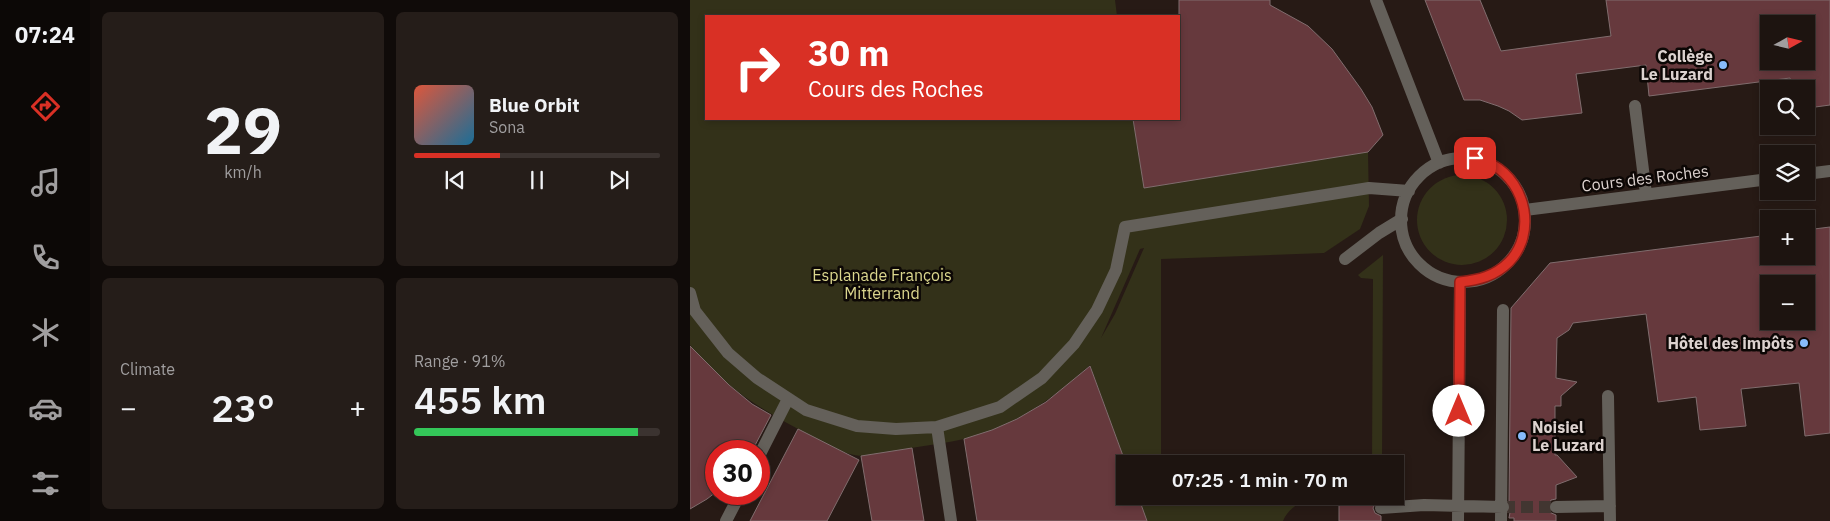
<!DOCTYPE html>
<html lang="en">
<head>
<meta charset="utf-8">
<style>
	body { margin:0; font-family:"IBM Plex Sans",sans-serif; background:#251d19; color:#f1f3f6; height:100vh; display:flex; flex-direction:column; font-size:19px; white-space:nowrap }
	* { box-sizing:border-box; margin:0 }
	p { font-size:16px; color:#a09e9f }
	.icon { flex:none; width:28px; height:28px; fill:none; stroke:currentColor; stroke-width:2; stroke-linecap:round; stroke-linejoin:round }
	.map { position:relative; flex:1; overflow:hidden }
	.details { display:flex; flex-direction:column; gap:12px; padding:12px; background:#100b09; width:600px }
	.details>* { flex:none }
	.guide { position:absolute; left:15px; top:15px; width:475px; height:105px; border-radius:0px; box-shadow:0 2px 8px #0003,0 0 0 1px #3b3330; background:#d93025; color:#fff; overflow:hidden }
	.needle { width:32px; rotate:82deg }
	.fabs { position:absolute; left:1070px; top:15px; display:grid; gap:10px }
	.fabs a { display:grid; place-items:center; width:55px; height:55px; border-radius:0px; background:#1d1410; box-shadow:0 2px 8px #0003,0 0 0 1px #3b3330; font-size:25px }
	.speed { position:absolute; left:15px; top:440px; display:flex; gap:10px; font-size:25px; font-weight:700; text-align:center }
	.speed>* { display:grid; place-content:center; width:65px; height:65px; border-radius:50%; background:#1d1410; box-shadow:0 2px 8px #0003,0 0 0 1px #3b3330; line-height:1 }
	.speed .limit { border:8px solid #d22; background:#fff; color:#111 }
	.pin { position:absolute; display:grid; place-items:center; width:42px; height:42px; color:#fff; margin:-21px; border-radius:10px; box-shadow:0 2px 8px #0006 }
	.me { position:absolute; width:55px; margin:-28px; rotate:0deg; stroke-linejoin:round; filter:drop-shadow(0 0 4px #0008) }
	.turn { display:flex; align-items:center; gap:18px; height:105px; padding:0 20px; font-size:22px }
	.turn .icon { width:65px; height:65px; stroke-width:2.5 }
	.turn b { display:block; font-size:35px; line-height:42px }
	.big { font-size:38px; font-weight:600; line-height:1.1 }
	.details .widget { flex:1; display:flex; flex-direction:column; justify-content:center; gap:8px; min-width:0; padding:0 18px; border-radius:8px; background:#251d19 }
	.details .dial { align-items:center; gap:0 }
	.dial b { font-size:65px; line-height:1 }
	.song { display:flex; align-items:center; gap:15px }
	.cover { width:60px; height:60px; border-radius:8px; background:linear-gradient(135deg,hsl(10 70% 55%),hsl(200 70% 35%)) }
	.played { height:5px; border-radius:2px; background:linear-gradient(90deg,#d93025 35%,#3b3330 35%) }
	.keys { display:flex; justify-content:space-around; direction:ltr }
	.heat { display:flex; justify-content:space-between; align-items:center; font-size:28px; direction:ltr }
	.charge { height:8px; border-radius:4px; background:linear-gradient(90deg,#34c759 91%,#3b3330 0) }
	.details .tiles { flex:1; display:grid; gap:12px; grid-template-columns:repeat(2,1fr) }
	.trip { position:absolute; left:426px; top:455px; width:288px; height:50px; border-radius:0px; background:#1d1410; box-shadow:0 2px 8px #0003,0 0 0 1px #3b3330; font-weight:600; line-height:50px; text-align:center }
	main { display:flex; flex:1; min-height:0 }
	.tabs { display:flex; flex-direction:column; width:90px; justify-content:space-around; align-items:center; background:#0c0806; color:#a09e9f }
	.tabs .icon { width:35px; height:35px }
	.tabs .active { color:#d93025 }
	.tabs b { font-size:22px; color:#f1f3f6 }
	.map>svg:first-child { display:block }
</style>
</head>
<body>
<main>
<nav class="tabs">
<b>07:24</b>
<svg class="icon active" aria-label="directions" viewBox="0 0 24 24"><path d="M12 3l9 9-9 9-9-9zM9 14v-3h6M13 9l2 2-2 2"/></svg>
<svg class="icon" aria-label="music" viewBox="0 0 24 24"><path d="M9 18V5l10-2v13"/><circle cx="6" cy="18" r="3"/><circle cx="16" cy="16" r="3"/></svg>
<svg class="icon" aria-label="phone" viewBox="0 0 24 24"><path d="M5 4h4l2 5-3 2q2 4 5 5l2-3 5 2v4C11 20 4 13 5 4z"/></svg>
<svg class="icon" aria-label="climate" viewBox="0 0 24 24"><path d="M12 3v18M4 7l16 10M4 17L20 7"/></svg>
<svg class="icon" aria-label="car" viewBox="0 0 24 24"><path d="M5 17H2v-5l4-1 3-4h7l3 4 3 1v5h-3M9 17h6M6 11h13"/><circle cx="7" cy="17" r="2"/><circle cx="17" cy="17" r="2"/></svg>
<svg class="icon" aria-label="filters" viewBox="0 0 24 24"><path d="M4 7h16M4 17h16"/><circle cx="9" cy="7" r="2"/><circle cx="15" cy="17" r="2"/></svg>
</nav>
<section class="details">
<div class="tiles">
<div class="widget dial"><b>29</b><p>km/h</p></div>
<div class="widget">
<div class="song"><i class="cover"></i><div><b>Blue Orbit</b><p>Sona</p></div></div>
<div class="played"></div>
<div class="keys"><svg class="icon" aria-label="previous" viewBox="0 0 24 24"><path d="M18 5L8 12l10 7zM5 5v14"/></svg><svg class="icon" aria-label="pause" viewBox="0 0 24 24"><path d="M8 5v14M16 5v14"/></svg><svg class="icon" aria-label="next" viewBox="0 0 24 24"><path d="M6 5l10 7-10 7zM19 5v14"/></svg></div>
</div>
<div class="widget"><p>Climate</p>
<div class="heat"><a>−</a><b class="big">23°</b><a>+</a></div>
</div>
<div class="widget"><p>Range · 91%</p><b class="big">455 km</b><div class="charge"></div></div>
</div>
</section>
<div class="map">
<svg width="1140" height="521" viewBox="0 0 1140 521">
	<rect width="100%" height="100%" fill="#271a15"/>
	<path fill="#333119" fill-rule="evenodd" d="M 0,0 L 425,0 L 427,16 L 16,16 L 16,119 L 443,119 L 454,188 L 678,152 L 679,206 L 670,229 L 634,253 L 471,259 L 471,464 L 436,464 L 400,365 C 364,398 322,428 274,439 C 256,443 238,445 221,448 C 207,450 187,456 172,456 C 154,455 139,445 123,437 C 74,411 35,389 0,345 ZM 454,248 L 425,314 L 411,338 L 450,249 Z
		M727 220a45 45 0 1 1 90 0a45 45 0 1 1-90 0Z
		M 693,255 L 692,464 L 682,464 L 683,279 L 671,278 L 668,275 Z
		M 448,496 L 627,496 C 613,500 598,508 593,521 L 457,521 Z"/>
	<path fill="#66393d" stroke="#806d6e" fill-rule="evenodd" d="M 489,0 L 580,0 L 580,5 L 618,26 L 642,49 L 671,89 L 682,107 L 693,135 L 678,152 L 454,188 L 443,119 L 489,119 Z
		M 735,0 L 790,0 L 811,51 L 921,36 L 916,0 L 1140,0 L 1140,105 L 1118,108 L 1116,89 L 1102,89 L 1100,78 L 959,96 L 956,65 L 886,74 L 892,113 L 832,120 L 819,111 L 808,106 L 790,100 L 774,100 ZM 1079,24 L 1116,24 L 1116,61 L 1079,61 Z
		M 1140,227 L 1140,433 L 1115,436 L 1109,383 L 1051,389 L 1056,426 L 1010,430 L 1006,397 L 968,402 L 956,314 L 883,323 L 879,330 L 867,338 L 866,378 L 887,382 L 871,396 L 871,406 L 865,406 L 865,455 L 867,455 L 887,477 L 866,485 L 866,499 L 861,500 L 858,507 L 859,512 L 866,515 L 866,521 L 824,521 L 824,518 L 819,518 L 821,507 L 819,502 L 821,308 L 860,263 L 1079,235 L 1079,256 L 1116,256 L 1116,230 ZM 1079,284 L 1116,284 L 1116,321 L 1079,321 Z
		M 0,346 L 39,385 L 62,404 L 81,415 L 62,451 L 26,451 L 26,492 L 17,499 L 0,509 Z
		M 400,366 L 436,464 L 435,496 L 448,496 L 457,521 L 287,521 L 274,439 L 302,430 L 327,419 L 356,402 Z
		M 108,429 L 169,460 L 137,521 L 60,521 Z
		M 222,448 L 234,521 L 182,521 L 171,456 Z
		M 649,496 L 691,496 L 691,500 L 686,502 L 683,508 L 685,513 L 691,516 L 691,521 L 649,521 Z"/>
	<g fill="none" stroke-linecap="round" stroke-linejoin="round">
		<path stroke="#423631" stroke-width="12" stroke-dasharray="12 6" stroke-linecap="butt" d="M 813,507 L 866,507"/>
		<path stroke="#64605a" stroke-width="12" d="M 686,0 L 749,163
			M 945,106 L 956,194
			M711 220a62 62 0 1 1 124 0a62 62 0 1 1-124 0Z
			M 1116,174 L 1140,171
			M 835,210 L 1079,179
			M 655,259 L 689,233 L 712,219
			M 0,293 L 5,311 L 38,353 L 67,378 L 116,410 L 167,426 L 206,429 L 247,427 L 310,407 L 352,378 L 384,344 L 407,310 L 426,270 L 435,227 L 679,188 L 719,191
			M 918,396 L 920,521
			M 247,427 L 261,521
			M 69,456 L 98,399
			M 866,507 L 920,506
			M 691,508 L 734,505 L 813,507
			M 36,521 L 50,494
			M 768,521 L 770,282
			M 811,521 L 813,310"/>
	</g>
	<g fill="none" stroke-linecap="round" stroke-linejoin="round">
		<defs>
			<path id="route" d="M 769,411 L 770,282 C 789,280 805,276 819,262 C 846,234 837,184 803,165 C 798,162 791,160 785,158"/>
		</defs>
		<use href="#route" stroke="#8d1f18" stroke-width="12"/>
		<use href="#route" stroke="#d93025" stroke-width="9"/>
	</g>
	<g fill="#87bbfb" stroke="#0c0705" stroke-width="2">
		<circle cx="1033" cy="65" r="5"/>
		<circle cx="1114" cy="343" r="5"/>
		<circle cx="832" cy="436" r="5"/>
	</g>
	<g text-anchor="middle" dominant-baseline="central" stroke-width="5" stroke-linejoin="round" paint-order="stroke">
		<g font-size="16" font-weight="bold" fill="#dcd2cf" stroke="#0c0705" text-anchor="end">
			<text x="1023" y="56">Collège<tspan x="1023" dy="18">Le Luzard</tspan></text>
			<text x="1104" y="343">Hôtel des impôts</text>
			<text x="842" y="427" text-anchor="start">Noisiel<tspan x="842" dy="18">Le Luzard</tspan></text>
		</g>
		<g font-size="16" fill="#dcd2cf" stroke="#0c0705">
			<text transform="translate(955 178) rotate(-7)">Cours des Roches</text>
		</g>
		<g font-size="16" fill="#dcd78e" stroke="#0c0705">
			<text x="192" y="275">Esplanade François<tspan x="192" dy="18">Mitterrand</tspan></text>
		</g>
	</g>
</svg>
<div class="fabs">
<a><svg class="needle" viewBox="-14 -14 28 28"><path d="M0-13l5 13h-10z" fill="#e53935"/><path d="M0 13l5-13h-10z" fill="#a09e9f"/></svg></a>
<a><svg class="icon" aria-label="search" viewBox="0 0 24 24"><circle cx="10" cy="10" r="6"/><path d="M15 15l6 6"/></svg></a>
<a><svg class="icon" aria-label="layers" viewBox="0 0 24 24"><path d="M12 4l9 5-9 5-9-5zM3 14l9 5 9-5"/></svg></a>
<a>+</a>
<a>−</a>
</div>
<div class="speed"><div class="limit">30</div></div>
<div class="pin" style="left:785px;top:158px;background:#d93025"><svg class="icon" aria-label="arrive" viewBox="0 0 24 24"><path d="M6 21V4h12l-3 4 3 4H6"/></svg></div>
<svg class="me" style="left:769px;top:411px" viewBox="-20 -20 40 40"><circle r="19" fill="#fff"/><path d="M0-13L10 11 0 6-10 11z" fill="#d93025"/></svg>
<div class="trip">07:25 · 1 min · 70 m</div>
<div class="guide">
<div class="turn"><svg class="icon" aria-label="right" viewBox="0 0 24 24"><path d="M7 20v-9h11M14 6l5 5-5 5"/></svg><div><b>30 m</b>Cours des Roches</div></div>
</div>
</div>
</main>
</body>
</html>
